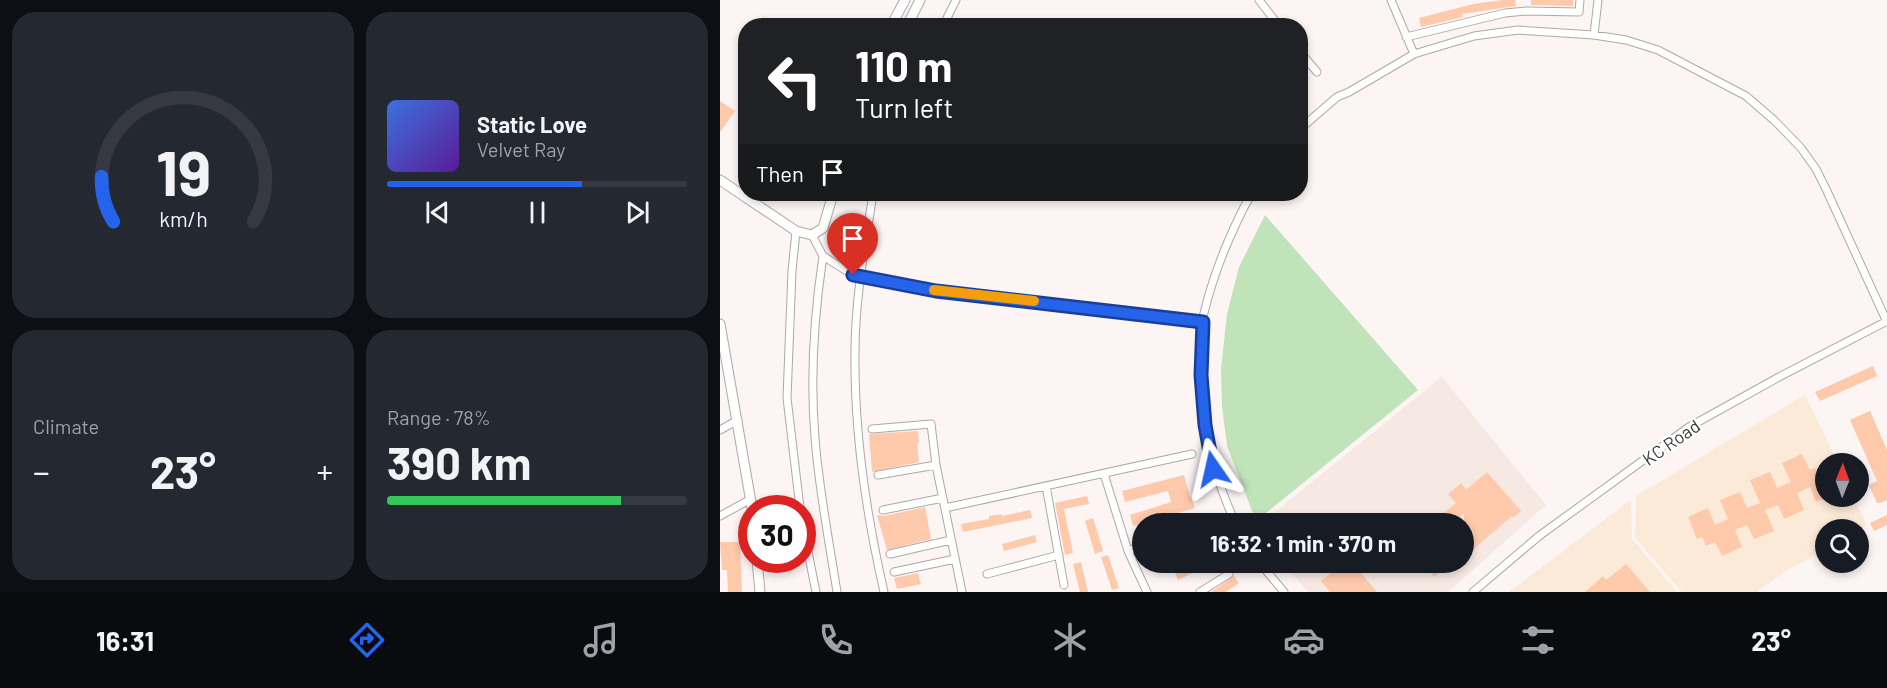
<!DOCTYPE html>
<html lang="en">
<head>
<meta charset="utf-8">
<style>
	body { margin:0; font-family:Barlow,sans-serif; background:#242831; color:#f1f3f6; height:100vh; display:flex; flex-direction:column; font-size:22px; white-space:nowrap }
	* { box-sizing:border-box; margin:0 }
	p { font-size:20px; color:#9ea1a6 }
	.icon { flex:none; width:33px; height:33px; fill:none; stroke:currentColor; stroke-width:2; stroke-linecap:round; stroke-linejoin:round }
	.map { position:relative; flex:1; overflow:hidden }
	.details { display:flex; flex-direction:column; gap:12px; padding:12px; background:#0d0f14; width:720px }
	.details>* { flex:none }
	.top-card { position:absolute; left:18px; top:18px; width:570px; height:183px; border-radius:24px; box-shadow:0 3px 9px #0003; background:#202124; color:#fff; overflow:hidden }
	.needle { width:39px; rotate:1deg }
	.controls { position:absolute; left:1095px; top:453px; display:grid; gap:12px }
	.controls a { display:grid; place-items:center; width:54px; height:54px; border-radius:50%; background:#171b24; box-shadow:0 3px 9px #0003; font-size:30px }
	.speed { position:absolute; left:18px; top:495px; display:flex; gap:12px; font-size:30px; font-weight:700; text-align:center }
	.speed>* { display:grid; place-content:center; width:78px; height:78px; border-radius:50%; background:#171b24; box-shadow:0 3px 9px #0003; line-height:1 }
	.speed .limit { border:9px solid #d22; background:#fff; color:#111 }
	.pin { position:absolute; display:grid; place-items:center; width:51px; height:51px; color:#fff; margin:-62px -26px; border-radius:50% 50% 50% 0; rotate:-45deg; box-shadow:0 0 6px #0007 }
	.pin .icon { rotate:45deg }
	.me { position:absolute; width:66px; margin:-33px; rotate:349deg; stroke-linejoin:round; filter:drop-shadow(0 0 4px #0008) }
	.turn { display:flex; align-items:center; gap:21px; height:126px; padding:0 18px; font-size:27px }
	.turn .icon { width:78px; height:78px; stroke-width:2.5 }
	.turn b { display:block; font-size:42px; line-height:51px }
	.then { display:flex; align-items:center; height:57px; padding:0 18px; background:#0003; gap:12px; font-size:22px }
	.big { font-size:45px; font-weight:700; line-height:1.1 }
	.details .tile { flex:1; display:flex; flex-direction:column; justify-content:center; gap:9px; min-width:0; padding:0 21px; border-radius:24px; background:#242831 }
	.details .dial { align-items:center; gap:0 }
	.dial svg { height:156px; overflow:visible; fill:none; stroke:#363941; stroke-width:7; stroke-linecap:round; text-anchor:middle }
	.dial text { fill:#f1f3f6; stroke:none }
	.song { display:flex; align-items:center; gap:18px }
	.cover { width:72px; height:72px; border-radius:9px; background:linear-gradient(135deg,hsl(220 70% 55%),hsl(270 70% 35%)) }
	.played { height:6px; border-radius:3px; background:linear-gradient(90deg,#2563eb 65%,#363941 65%) }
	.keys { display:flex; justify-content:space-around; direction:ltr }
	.heat { display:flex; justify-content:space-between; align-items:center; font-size:33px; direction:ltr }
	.charge { height:9px; border-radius:4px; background:linear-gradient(90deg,#34c759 78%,#363941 0) }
	.details .tiles { flex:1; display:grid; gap:12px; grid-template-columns:repeat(2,1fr) }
	.trip { position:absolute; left:412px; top:513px; width:342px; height:60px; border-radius:30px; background:#171b24; box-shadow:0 3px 9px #0003; font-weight:700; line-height:60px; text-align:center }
	.tab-bar { display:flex; height:96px; justify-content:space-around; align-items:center; background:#090b0e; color:#9ea1a6 }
	.tab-bar .icon { width:42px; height:42px }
	.tab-bar .on { color:#2563eb }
	.tab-bar b { font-size:27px; color:#f1f3f6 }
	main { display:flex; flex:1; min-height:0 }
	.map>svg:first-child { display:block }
</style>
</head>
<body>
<main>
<section class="details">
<div class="tiles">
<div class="tile dial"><svg viewBox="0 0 100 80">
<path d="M14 69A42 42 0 1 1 86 69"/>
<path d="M14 69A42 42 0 0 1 8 46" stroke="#2563eb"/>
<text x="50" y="56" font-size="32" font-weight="700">19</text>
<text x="50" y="72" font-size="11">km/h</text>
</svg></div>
<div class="tile">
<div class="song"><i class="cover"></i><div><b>Static Love</b><p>Velvet Ray</p></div></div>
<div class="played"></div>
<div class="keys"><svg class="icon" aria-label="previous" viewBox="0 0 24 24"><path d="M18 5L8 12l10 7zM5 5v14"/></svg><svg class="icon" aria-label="pause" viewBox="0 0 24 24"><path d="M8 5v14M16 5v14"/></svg><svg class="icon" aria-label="next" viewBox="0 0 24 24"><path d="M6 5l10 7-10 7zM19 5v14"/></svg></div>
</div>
<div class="tile"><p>Climate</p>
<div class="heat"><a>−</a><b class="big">23°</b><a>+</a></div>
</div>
<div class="tile"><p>Range · 78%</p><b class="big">390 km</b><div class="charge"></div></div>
</div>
</section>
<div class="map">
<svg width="1167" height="592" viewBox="0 0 1167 592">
	<rect width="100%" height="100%" fill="#fcf5f3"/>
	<path fill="#fbead8" d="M 1085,395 L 1118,463 L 1106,464 L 1106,496 L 1133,497 L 1147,525 L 1139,530 L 1106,530 L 1105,549 L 1066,571 L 1036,592 L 962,592 L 915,538 L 916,496 Z
		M 911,500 L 912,539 L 957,592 L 789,592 Z"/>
	<path fill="#f6e8e3" d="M 722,377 L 826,505 L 728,592 L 588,592 L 563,563 L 744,562 L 744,524 L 540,524 Z"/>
	<path fill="#c0e3ba" d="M 545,215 L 698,390 L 536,521 L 507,446 L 502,406 L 501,369 L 507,314 L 519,267 Z"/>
	<path fill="#ffc9ab" d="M 783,0 L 795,0 L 796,6 L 742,14 L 743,17 L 701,27 L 699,18 L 753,4 Z
		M 811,0 L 853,0 L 853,6 L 811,5 Z
		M 0,101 L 15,111 L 0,132 Z
		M 1153,366 L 1157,376 L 1100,401 L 1095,392 Z
		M 1150,411 L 1167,450 L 1167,500 L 1160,503 L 1157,503 L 1149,485 L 1157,481 L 1130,420 Z
		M 198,431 L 199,443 L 197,443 L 199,462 L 152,472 L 149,434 Z
		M 1082,454 L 1090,470 L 1095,468 L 1098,475 L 1106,471 L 1106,498 L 1096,502 L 1090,487 L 1077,493 L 1084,510 L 1064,519 L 1058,505 L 1045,510 L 1054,531 L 1034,539 L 1027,525 L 1015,530 L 1022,547 L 1002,556 L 995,542 L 986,546 L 982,537 L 977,539 L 968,517 L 988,508 L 995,525 L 1008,519 L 1000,500 L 1020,492 L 1027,508 L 1040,503 L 1030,480 L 1050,472 L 1057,488 L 1071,482 L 1062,463 Z
		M 767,472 L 801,511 L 793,518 L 792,516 L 744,557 L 744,513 L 732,524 L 708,524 L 720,513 L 722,515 L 736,503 L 728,494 L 741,483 L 746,490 Z
		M 464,475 L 470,497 L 471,496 L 475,508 L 413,526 L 410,515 L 451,502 L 448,491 L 405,502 L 402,491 Z
		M 367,496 L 369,504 L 344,509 L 353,553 L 345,555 L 335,503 Z
		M 205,507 L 211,539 L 167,550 L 157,515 L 164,516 Z
		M 310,510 L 312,518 L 243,532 L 241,524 L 269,519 L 269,516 L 281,514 L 282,516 Z
		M 1167,515 L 1167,525 L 1154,531 L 1150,523 Z
		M 373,518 L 383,551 L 375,554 L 365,521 Z
		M 315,535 L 317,542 L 284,551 L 282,544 Z
		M 0,542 L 20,542 L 22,592 L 8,592 L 7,570 L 2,570 Z
		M 388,555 L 399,588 L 392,590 L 381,557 Z
		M 361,562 L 368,592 L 360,592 L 353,564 Z
		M 464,562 L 495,562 L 458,580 L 453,568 Z
		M 623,562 L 632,562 L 657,592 L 610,592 L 601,581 Z
		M 701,562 L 731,562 L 714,577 Z
		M 906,564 L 930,592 L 865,592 L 883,576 L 886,580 Z
		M 198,573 L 201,584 L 177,589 L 174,578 Z
		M 514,576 L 519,583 L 506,592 L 491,592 Z"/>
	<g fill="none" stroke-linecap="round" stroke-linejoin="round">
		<defs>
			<path id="minor" d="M 539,0 L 559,26
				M 671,0 L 694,54
				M 223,26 L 236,0
				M 874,35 L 878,0
				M 686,37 L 785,13 L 807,11 L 859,12 L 860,0
				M 580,52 L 597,72
				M 580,129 L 617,97 L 629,92 L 694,54 L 754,36 L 798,30 L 874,35 L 906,40 L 938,50 L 1026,96 L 1055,121 L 1081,148 L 1096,169 L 1106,189 L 1167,322
				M 153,194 C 145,246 135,299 135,352 C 134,433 146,513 164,592
				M 76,231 L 72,271 L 67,398 L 80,508
				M 92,235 L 103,256 L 133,275 L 140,277 L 216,291 L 483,322
				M 103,256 C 94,316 90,378 95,438 C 99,490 109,541 117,592
				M 152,429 L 211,424 L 216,465 L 242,592
				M 0,430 L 18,420
				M 384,474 L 408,551 L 427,592
				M 158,475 L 216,465
				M 326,486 L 344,585
				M 225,508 L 472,454
				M 163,510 L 223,498
				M 0,516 L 31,499
				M 82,522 L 96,592
				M 473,524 L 486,518
				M 516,524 C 489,467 479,412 482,350 C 482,338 481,325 484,313 C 494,272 511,231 531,194
				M 408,551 L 423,545
				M 170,554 L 231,540
				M 539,562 L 564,592
				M 174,572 L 235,559
				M 267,574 L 339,555
				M 480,592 L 509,574
				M 753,592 L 819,536 L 969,427 L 1059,377 L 1167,321"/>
			<path id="tertiary" d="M 171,26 L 185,0
				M 187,26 L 200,0
				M 0,180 L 76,231 L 92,235 L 103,228 L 113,194
				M 0,324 L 32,508
				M 37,560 L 40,592"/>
		</defs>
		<use href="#minor" stroke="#aea8a6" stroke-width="9"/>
		<use href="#tertiary" stroke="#aea8a6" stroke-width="11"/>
		<use href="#minor" stroke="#fff" stroke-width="7"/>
		<use href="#tertiary" stroke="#fff" stroke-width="9"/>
	</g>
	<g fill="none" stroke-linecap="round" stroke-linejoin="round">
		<defs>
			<path id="route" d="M 133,275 L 216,291 L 483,322 L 481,375 L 485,425 L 493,469"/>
		</defs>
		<use href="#route" stroke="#184099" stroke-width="15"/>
		<use href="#route" stroke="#2563eb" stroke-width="10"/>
		<path stroke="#f59e0b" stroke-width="10" d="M 214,290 L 314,301"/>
	</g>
	<g text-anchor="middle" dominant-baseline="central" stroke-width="5" stroke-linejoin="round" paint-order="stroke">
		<g font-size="18" fill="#3a3837" stroke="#fff">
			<text transform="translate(951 442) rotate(-35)">KC Road</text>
		</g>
	</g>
</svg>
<div class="controls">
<a><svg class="needle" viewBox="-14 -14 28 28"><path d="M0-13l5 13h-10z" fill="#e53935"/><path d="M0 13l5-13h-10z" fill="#9ea1a6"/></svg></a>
<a><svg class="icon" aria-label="search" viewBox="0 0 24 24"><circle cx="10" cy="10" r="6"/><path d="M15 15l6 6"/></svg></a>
</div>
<div class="speed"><div class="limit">30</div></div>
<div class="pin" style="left:133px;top:275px;background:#d93025"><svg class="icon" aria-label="arrive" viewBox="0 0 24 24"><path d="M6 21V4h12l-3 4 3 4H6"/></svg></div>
<svg class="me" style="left:493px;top:469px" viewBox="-20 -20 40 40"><path d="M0-17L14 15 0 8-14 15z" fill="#2563eb" stroke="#fff" stroke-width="4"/></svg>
<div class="trip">16:32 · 1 min · 370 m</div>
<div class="top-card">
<div class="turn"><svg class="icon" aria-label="left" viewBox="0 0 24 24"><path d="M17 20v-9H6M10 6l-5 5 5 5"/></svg><div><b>110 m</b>Turn left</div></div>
<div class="then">Then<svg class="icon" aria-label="arrive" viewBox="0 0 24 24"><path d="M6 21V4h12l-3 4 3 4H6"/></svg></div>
</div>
</div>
</main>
<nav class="tab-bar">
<b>16:31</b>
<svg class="icon on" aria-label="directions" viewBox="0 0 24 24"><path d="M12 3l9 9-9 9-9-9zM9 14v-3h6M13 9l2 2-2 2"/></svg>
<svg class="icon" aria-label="music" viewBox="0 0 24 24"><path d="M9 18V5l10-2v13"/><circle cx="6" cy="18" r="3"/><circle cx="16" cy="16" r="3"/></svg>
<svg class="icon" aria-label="phone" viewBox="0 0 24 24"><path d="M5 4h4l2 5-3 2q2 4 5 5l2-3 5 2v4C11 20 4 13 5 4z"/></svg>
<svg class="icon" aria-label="climate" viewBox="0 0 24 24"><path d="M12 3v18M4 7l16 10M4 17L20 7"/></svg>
<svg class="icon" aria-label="car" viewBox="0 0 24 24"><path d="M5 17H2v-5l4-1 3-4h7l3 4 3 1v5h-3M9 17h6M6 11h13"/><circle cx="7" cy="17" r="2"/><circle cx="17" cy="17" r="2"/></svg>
<svg class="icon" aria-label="filters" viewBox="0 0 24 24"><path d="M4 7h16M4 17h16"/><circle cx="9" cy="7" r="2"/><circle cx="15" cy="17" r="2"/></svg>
<b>23°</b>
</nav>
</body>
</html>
